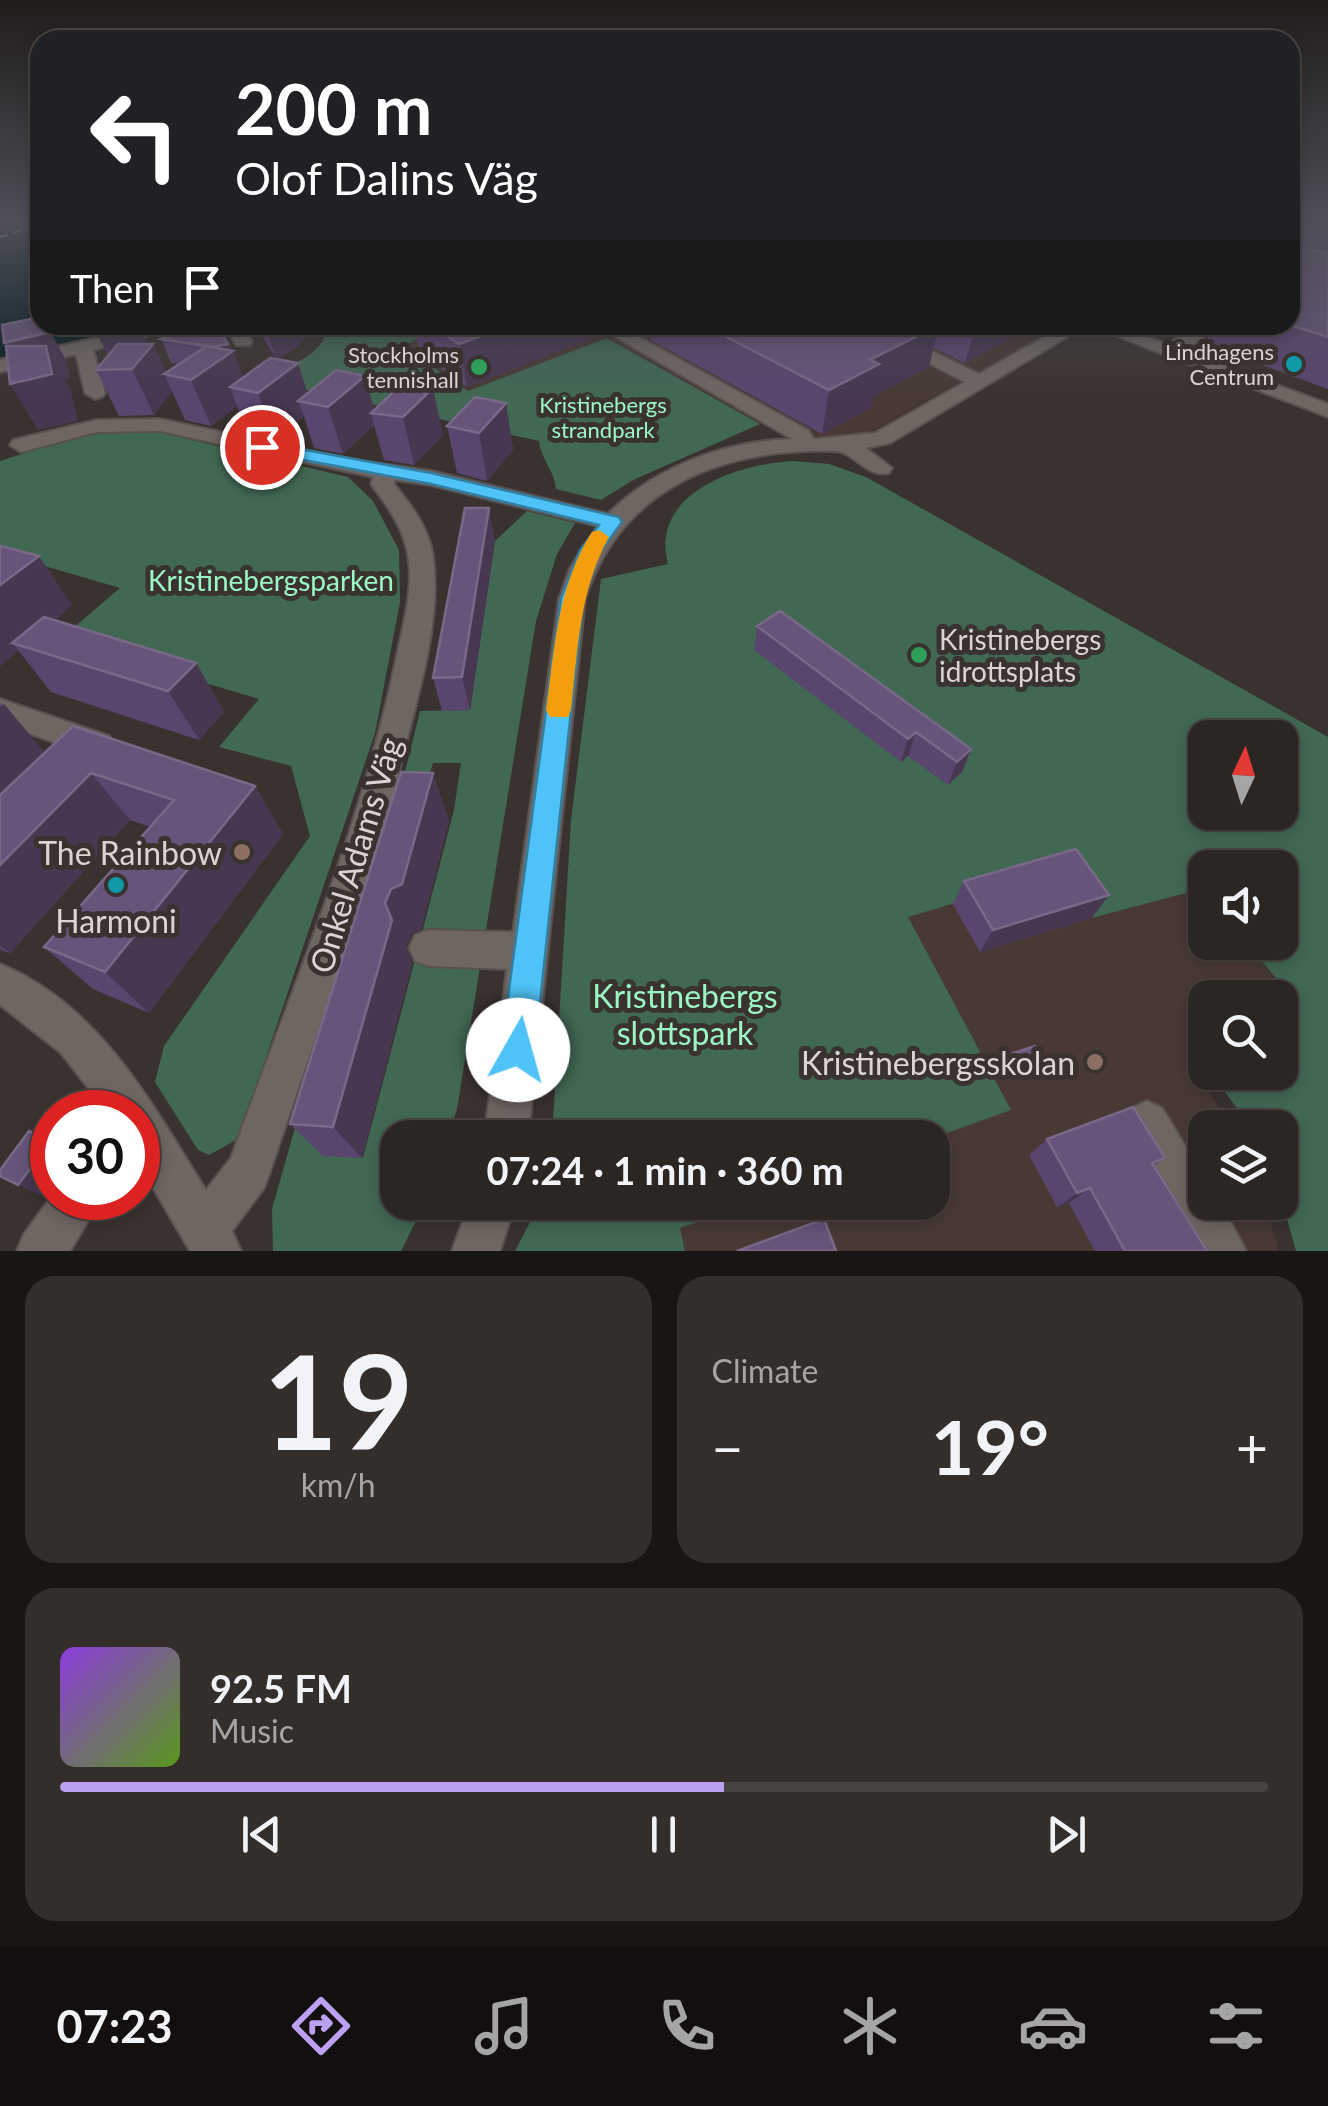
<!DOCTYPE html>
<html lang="en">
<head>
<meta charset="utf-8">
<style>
	body { margin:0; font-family:Lato,sans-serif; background:#342e2b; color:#f1f3f6; height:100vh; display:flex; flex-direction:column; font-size:38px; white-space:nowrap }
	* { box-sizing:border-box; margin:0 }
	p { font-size:32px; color:#a6a5a6 }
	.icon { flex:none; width:55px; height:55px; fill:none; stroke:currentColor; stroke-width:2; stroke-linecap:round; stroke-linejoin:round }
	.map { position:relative; height:1251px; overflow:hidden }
	.sheet { display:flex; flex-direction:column; gap:25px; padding:25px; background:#181513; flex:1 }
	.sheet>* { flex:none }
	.hud { position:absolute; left:30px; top:30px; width:1270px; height:305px; border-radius:30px; box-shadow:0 5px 15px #0003,0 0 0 2px #484341; background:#202124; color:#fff; overflow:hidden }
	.needle { width:65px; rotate:4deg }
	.controls { position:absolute; left:1188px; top:720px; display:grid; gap:20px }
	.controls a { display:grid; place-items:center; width:110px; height:110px; border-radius:20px; background:#2c2623; box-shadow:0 5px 15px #0003,0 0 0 2px #484341; font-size:50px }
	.speed { position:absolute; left:30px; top:1090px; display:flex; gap:20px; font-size:50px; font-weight:700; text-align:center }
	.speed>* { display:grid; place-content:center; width:130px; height:130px; border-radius:50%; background:#2c2623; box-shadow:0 5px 15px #0003,0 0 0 2px #484341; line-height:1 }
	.speed .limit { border:15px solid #d22; background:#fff; color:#111 }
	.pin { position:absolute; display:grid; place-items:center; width:85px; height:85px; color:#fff; margin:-42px; border:5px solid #fff; border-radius:50%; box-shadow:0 2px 10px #0007 }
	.me { position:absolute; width:110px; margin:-55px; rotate:7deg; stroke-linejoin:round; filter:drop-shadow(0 0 8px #0008) }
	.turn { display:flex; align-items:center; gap:35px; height:210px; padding:0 40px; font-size:45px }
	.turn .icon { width:130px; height:130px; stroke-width:2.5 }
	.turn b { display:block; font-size:70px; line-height:85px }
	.then { display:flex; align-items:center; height:95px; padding:0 40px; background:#0003; gap:20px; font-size:38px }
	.big { font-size:75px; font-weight:700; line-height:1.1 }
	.sheet .card { flex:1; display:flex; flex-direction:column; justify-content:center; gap:15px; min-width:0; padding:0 35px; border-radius:30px; background:#342e2b }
	.sheet .dial { align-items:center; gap:0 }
	.dial b { font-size:130px; line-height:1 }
	.song { display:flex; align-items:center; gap:30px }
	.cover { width:120px; height:120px; border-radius:15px; background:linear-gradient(135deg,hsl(270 70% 55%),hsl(90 70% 35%)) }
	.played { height:10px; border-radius:5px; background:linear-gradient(90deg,#bca0f2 55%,#484341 55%) }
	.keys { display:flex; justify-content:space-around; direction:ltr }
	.heat { display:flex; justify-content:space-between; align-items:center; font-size:55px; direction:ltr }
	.sheet .tiles { flex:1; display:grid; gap:25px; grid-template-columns:1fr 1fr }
	.card:last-child { grid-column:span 2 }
	.trip { position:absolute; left:380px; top:1120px; width:570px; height:100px; border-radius:30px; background:#2c2623; box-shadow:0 5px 15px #0003,0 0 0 2px #484341; font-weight:700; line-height:100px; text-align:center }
	.tabs { display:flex; height:160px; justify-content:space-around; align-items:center; background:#120f0e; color:#a6a5a6 }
	.tabs .icon { width:70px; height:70px }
	.tabs .selected { color:#bca0f2 }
	.tabs b { font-size:45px; color:#f1f3f6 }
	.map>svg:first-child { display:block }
</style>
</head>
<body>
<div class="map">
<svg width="1328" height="1251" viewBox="0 0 1328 1251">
	<rect width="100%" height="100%" fill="#3a322f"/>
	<path fill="#483934" d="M 447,325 L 1063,325 L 868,433 L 833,440 L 760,424 L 607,338 L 468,391 L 401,346 Z
		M 1061,872 L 1092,918 L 1201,889 L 1205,894 L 1205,942 L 1246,943 L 1289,993 L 1277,997 L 1205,998 L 1205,1062 L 1196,1075 L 1233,1127 L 1205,1128 L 1205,1202 L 1265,1203 L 1279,1251 L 685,1251 L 679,1228 L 752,1203 L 932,1202 L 933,1138 L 1010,1110 L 907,917 Z"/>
	<path fill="#416853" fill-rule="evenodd" d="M 327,325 L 447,325 L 402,346 L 468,391 L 607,338 L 760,424 L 633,480 L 601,500 L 556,489 C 555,471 541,460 539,441 L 271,382 L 278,370 C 299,363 327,349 327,325 Z
		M 119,430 L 149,430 L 348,477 L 373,501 L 399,550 L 400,602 L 375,733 L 244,1123 L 236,1140 L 209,1155 L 198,1150 L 155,1082 L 164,1046 L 310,836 L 291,766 L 219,747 L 259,699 L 59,640 L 120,588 L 0,553 L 0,461 L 89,433 Z
		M 793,461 L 829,464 L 866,477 L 1328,737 L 1328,1251 L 1296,1251 L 1280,1194 L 1280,1128 L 1251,1127 L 1211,1073 L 1280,1072 L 1277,997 L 1288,992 L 1246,943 L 1280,942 L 1280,868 L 1205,868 L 1205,894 L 1201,889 L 1092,918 L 1060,872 L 908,917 L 1011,1110 L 933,1138 L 552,1138 L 571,820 L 601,579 L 668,564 C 649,493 738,464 793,461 ZM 1205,738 L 1280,738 L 1280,812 L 1205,812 Z
		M 527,511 L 575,523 L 557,554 L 536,621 L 457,1109 L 447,1137 L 398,1138 L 398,1202 L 425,1203 L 401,1251 L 273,1251 L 272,1209 L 296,1124 L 363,1158 L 454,810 L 461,763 L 433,763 L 419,810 L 396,808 L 420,711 L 470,710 L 495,541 Z
		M 540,1203 L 540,1202 L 752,1203 L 680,1228 L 685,1251 L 515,1251 Z"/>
	<path fill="#041d22" d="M 0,221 L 40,221 L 40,325 L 142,325 L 0,357 Z"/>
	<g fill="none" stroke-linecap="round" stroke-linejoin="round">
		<path stroke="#abebf8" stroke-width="2.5" stroke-dasharray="8 6" stroke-linecap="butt" d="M 0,237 L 40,224"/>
		<defs>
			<path id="minor" d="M 156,325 L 189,325 L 93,350 L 105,393 L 102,397 L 95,399 L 85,393 L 76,354 L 0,372 L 0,360 Z
				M 225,325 L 243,325 L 252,341 L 250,345 L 236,345 Z
				M 595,325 L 617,325 L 808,430 L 814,439 L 875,433 L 965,382 L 856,325 L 879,325 L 979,374 L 1065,325 L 1087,325 L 890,443 L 866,448 L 892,468 L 889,473 C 866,478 855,452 835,451 C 723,448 622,486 585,599 L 528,1138 L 484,1138 L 507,969 L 428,966 L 415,961 L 409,948 L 415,935 L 428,930 L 513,932 L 559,599 L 570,568 L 598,526 L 431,485 L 395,480 L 394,484 C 411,505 429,528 433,556 C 441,618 421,684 406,744 C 370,889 317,1030 270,1172 L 264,1188 L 232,1231 L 241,1251 L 190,1251 L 138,1162 L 138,1112 L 107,1112 L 61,1053 L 0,1005 L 0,964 C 100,1005 151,1103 206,1190 L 231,1158 C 290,993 362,827 397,655 C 404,621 415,584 407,550 C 401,523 386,505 371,484 L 373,477 L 160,431 L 97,432 L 21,452 L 10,445 L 13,440 L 97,420 L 160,419 L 352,460 L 431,471 L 608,514 C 656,466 725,441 792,439 Z
				M 1088,325 L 1114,325 L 1174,347 L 1174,340 L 1199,325 L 1221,325 L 1188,348 L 1179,349 L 1328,404 L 1328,417 Z
				M 0,699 L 109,736 L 114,745 L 109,754 L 98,758 L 0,723 Z
				M 1147,1101 L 1162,1108 L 1205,1178 L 1205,1202 L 1220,1202 L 1246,1251 L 1196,1251 L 1125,1123 L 1132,1108 Z
				M 52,1196 L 102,1198 L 70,1251 L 17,1251 L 24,1234 Z
				M 470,1202 L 516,1202 L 500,1251 L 452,1251 Z"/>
		</defs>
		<use href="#minor" stroke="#58514f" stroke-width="4"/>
		<use href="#minor" fill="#6f6662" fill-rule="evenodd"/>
	</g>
	<path fill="#5a456f" d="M 1290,221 L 1328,221 L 1328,389 L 1205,344 L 1214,325 L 1290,325 Z
		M 93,325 L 138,325 L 147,344 L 153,344 L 166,373 L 179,364 L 171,363 L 161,339 L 179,332 L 176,325 L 228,344 L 243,377 L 276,359 L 256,325 L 313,325 L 314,328 L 296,348 L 276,359 L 308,393 L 365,376 L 374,410 L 404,382 L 443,435 L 414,465 L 384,460 L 374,425 L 343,454 L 314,448 L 304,416 L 276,440 L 248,434 L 237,406 L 211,426 L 185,420 L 172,391 L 154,415 L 119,416 L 96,370 L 108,356 Z
		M 414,325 L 603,325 L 603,334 L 467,387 L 420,353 Z
		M 651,325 L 800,325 L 816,332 L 831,325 L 1035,325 L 965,363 L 933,348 L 929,367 L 873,397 L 871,408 L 822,434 L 651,340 Z
		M 1150,325 L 1192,325 L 1184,329 L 1163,330 Z
		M 506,403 L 513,450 L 487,481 L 457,473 L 447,426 Z
		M 495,541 L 470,710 L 442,711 L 433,678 Z
		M 0,546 L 72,605 L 55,620 L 196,663 L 224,712 L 199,740 L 51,692 L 18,650 L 0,666 Z
		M 757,626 L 971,749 L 962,772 L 948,785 L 908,756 L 901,762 L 754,650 Z
		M 0,703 L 44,752 L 255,786 L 283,834 L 149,1013 L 93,989 L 44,947 L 150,827 L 130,820 L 10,953 L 0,950 Z
		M 449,821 L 421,929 L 412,933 L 406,946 L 412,963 L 362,1158 L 323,1156 L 290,1124 Z
		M 964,881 L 1092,918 L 980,952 L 953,904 Z
		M 1011,1054 L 1045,1064 L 1039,1070 L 1015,1079 L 1006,1061 Z
		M 1047,1139 L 1165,1158 L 1154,1166 L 1207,1251 L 1095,1251 L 1069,1203 L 1057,1207 L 1029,1155 Z"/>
	<path fill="#473751" d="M 44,325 L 47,325 L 66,360 L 70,378 L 65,380 L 71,391 L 78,421 L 38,430 L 10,384 L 26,380 L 4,343 Z
		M 93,325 L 138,325 L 149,349 L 153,344 L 167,375 L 164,374 L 172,391 L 154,415 L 132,369 L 114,368 Z
		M 288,325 L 313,325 L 314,328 L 296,348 L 276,359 L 268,336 Z
		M 512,325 L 603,325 L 603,334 L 467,387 L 459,344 Z
		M 939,325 L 929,367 L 873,397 L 871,408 L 822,434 L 829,390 L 870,360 Z
		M 976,325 L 1035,325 L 965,363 Z
		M 228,344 L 231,353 L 233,351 L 248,391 L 230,387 L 237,406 L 211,426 L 191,380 L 212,347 Z
		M 298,363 L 311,404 L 298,401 L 304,416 L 276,440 L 258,393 Z
		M 365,376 L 375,413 L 371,413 L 374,425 L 343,454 L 328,407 Z
		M 433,388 L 443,435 L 414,465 L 403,417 Z
		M 506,403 L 513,450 L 487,481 L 479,433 Z
		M 489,508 L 495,541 L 470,710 L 462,677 Z
		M 39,556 L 72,605 L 24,646 L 12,643 L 18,650 L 0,666 L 0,585 Z
		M 196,663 L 224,712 L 199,740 L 168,691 Z
		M 4,704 L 45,753 L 0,795 L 0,707 Z
		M 916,732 L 908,756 L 901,762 L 908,739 Z
		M 971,749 L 962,772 L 948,785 L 957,762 Z
		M 91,773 L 130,820 L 10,953 L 0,946 L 0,865 Z
		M 433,773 L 449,821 L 421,929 L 412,933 L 406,946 L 412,963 L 362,1158 L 333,1127 L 385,903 Z
		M 255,786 L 283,834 L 149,1013 L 105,972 Z
		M 1109,895 L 1092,918 L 980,952 L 993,930 Z
		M 1045,1064 L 1039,1070 L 1015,1079 L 1021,1073 Z
		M 51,1141 L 52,1142 L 52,1176 L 39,1195 L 18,1185 Z
		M 1090,1188 L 1069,1203 L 1057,1207 L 1077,1193 Z"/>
	<path fill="#67547a" stroke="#796888" stroke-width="2.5" d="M 1313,221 L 1328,221 L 1328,236 Z
		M 1290,247 L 1328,253 L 1328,337 L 1290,325 Z
		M 40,317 L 40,325 L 44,325 L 46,333 L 4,343 L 2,325 Z
		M 177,325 L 217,325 L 228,344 L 212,347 L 161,339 L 180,332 Z
		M 262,325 L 288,325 L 268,336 Z
		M 431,325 L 512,325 L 459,344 Z
		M 703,325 L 800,325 L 816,332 L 831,325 L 939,325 L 870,360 L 879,364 L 829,390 Z
		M 118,344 L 153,344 L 132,369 L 96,370 Z
		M 6,346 L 46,346 L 52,374 L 10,384 Z
		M 207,346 L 233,351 L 191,380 L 164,374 Z
		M 270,358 L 298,363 L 258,393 L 230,387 Z
		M 336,370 L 365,376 L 328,407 L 298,401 Z
		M 404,382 L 433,388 L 403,417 L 371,413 Z
		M 475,397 L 506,403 L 479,433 L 447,426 Z
		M 465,508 L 489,508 L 462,677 L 433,678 Z
		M 0,546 L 1,546 L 39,556 L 0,585 Z
		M 780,611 L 971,749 L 957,762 L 916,732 L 908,739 L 757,626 Z
		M 44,617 L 196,663 L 168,691 L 12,643 Z
		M 73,726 L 255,786 L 105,972 L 44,947 L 174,800 L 91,773 L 0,865 L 0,795 Z
		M 401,772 L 433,773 L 402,884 L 391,889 L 385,903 L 392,920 L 333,1127 L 290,1124 Z
		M 1076,849 L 1109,895 L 993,930 L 964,881 Z
		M 1035,1046 L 1045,1064 L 1021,1073 L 1011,1054 Z
		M 1133,1107 L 1165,1158 L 1152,1163 L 1207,1251 L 1125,1251 L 1090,1188 L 1077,1193 L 1047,1139 Z
		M 29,1131 L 51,1141 L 18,1185 L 0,1176 L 0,1170 Z
		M 824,1219 L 836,1251 L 737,1251 Z"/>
	<linearGradient id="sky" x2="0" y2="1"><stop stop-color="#201c1a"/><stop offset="0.56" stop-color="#4f4f58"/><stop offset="1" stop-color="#4f4f58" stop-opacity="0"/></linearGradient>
	<rect width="1328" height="397" fill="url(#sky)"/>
	<path fill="#4fc3f7" stroke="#337fa1" stroke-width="2.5" d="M 262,442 L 431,473 L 619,517 L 622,522 L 600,552 L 583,598 L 535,1050 L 530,1063 L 518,1068 L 506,1063 L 501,1050 L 561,598 L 580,550 L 599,525 L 431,484 L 256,451 L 253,447 Z"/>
	<path fill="#f59e0b" d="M 599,530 L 609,537 C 579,591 578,649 571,710 L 568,717 L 550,717 L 546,710 C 555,647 557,587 592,532 Z"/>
	<g fill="#0f9aa8" stroke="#3a322f" stroke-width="4">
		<circle cx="1294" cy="364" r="10"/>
		<circle cx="116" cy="885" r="10"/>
	</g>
	<g fill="#2e9e5b" stroke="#3a322f" stroke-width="4">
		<circle cx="479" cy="367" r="10"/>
		<circle cx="919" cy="655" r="10"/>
	</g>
	<g fill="#8d6e63" stroke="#3a322f" stroke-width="4">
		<circle cx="242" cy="852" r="10"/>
		<circle cx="1095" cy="1062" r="10"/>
	</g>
	<g text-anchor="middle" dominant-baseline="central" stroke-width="10" stroke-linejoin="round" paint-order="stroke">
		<g font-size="22" fill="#dad4d2" stroke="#3a322f" text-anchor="end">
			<text x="1274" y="351">Lindhagens<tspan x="1274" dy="25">Centrum</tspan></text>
			<text x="459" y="354">Stockholms<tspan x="459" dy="25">tennishall</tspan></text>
		</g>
		<g font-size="22" fill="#9bf6c5" stroke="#3a322f">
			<text x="603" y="404">Kristinebergs<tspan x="603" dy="25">strandpark</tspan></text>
		</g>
		<g font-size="28" fill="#9bf6c5" stroke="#3a322f">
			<text x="271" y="580">Kristinebergsparken</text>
		</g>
		<g font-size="28" fill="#dad4d2" stroke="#3a322f" text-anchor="start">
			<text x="939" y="639">Kristinebergs<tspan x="939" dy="32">idrottsplats</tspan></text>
		</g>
		<g font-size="32" fill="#dad4d2" stroke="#3a322f" text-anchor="end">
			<text x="222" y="852">The Rainbow</text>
			<text x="116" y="920" text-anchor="middle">Harmoni</text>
			<text x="1075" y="1062">Kristinebergsskolan</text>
		</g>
		<g font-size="32" fill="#dad4d2" stroke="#3a322f">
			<text transform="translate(355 855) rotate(-73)">Onkel Adams Väg</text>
		</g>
		<g font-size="32" fill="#9bf6c5" stroke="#3a322f">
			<text x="685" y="995">Kristinebergs<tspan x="685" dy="37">slottspark</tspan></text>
		</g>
	</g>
</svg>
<div class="controls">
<a><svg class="needle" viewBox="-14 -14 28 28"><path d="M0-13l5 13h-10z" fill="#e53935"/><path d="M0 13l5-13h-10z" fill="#a6a5a6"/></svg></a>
<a><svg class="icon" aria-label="sound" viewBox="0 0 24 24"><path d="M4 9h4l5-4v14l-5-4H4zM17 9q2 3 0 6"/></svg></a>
<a><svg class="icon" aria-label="search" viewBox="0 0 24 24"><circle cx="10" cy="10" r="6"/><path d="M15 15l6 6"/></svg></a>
<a><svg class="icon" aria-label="layers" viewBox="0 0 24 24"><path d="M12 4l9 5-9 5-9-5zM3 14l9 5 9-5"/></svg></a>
</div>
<div class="speed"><div class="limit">30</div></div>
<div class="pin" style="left:262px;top:447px;background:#d93025"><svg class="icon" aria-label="arrive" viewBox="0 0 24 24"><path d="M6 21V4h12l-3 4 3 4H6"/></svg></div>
<svg class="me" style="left:518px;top:1050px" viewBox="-20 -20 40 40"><circle r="19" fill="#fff"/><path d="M0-13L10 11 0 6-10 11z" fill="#4fc3f7"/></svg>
<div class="trip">07:24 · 1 min · 360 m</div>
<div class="hud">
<div class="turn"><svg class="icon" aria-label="left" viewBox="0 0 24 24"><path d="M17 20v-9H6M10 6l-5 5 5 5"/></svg><div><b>200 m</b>Olof Dalins Väg</div></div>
<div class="then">Then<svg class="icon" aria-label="arrive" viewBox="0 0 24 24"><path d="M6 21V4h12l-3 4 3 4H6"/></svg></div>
</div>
</div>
<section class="sheet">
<div class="tiles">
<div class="card dial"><b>19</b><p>km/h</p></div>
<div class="card"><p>Climate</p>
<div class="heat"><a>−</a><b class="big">19°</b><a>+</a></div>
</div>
<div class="card">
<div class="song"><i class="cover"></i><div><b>92.5 FM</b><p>Music</p></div></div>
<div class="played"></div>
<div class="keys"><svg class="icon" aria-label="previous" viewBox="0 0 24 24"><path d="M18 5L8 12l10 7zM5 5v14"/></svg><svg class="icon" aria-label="pause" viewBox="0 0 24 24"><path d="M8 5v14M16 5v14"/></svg><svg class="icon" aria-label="next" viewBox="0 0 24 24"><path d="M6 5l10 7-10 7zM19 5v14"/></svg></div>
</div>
</div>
</section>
<nav class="tabs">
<b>07:23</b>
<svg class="icon selected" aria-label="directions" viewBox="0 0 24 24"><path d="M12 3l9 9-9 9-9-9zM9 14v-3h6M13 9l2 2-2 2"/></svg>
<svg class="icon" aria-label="music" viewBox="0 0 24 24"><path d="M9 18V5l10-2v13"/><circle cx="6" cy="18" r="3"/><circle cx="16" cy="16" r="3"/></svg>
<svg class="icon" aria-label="phone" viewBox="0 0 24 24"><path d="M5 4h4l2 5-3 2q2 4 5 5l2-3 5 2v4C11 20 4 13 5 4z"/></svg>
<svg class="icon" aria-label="climate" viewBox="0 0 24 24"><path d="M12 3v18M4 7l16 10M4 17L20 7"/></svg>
<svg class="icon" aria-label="car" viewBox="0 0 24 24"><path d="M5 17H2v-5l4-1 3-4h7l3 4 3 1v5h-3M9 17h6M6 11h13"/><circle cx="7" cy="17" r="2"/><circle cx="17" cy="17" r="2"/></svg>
<svg class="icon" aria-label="filters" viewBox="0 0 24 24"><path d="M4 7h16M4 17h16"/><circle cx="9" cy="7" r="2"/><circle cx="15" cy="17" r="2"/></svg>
</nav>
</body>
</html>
